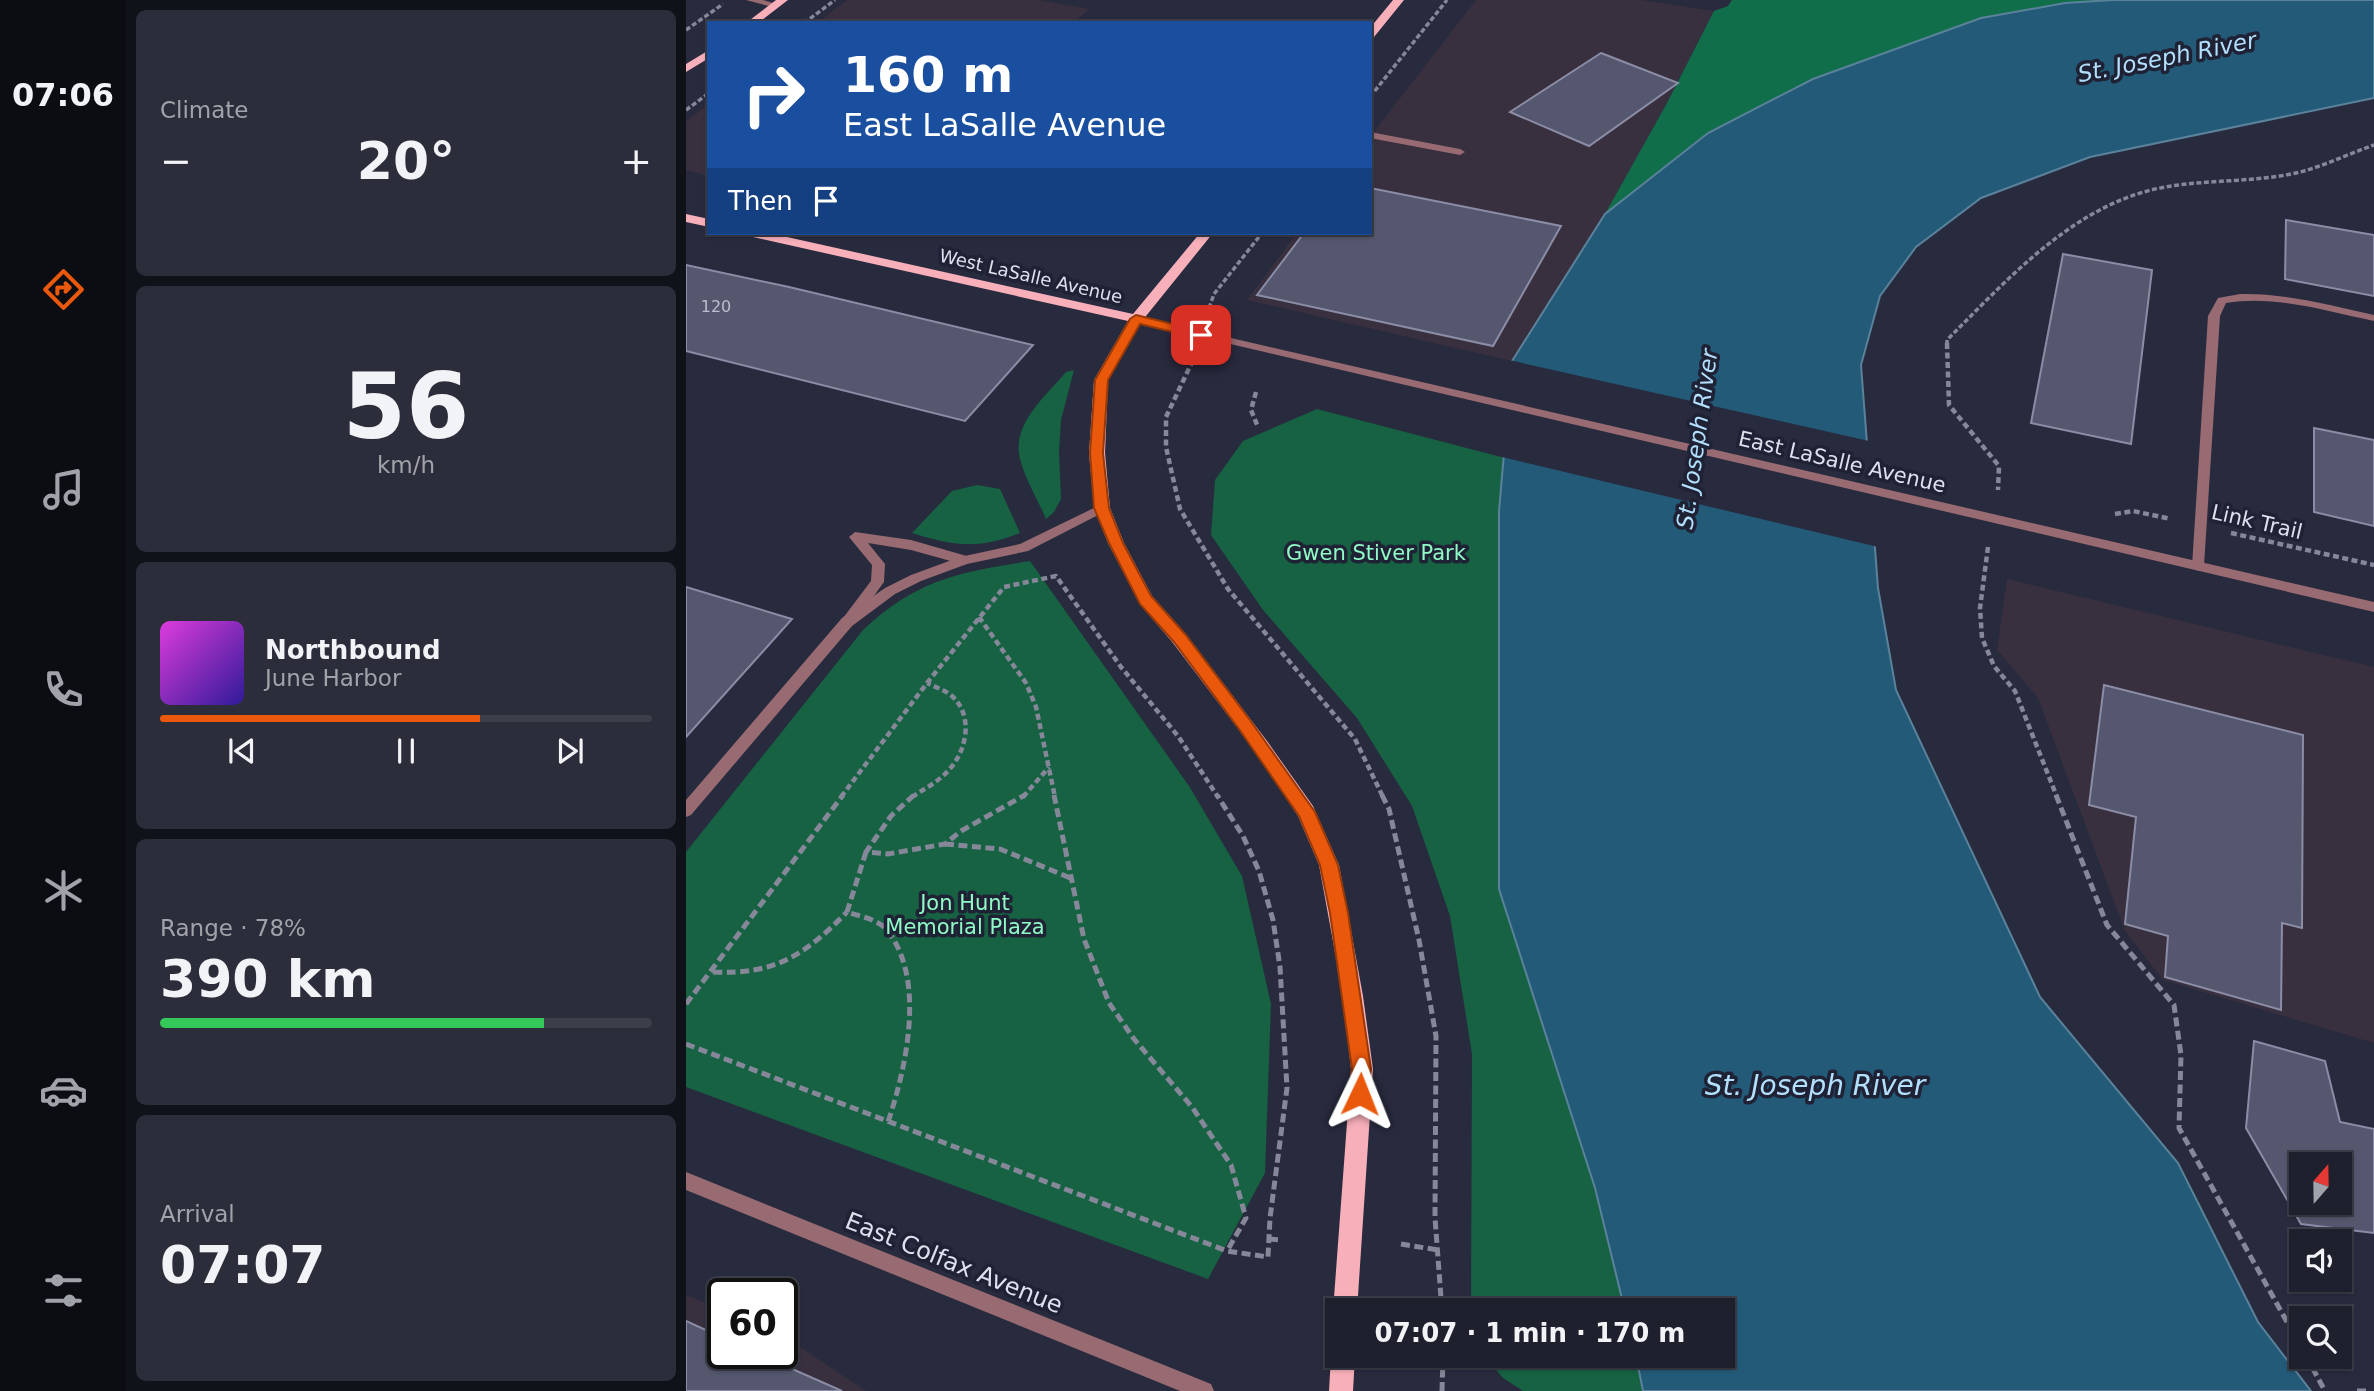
<!DOCTYPE html>
<html lang="en">
<head>
<meta charset="utf-8">
<style>
	body { margin:0; font-family:"DejaVu Sans",sans-serif; background:#2b2d3a; color:#f1f3f6; height:100vh; display:flex; flex-direction:column; font-size:26px; white-space:nowrap }
	* { box-sizing:border-box; margin:0 }
	p { font-size:23px; color:#a1a3aa }
	.icon { flex:none; width:38px; height:38px; fill:none; stroke:currentColor; stroke-width:2; stroke-linecap:round; stroke-linejoin:round }
	.map { position:relative; flex:1; overflow:hidden }
	.side { display:flex; flex-direction:column; gap:10px; padding:10px; background:#101219; width:560px }
	.side>* { flex:none }
	.top-card { position:absolute; left:21px; top:21px; width:665px; height:214px; border-radius:0px; box-shadow:0 2px 5px #0004,0 0 0 2px #3c3e4a; background:#1a4fa0; color:#fff; overflow:hidden }
	.needle { width:46px; rotate:20deg }
	.fabs { position:absolute; left:1603px; top:1152px; display:grid; gap:14px }
	.fabs a { display:grid; place-items:center; width:63px; height:63px; border-radius:0px; background:#1e202e; box-shadow:0 2px 5px #0004,0 0 0 2px #3c3e4a; font-size:35px }
	.speed { position:absolute; left:21px; top:1278px; display:flex; gap:14px; font-size:35px; font-weight:700; text-align:center }
	.speed>* { display:grid; place-content:center; width:91px; height:91px; border-radius:50%; background:#1e202e; box-shadow:0 2px 5px #0004,0 0 0 2px #3c3e4a; line-height:1 }
	.speed .limit { border:4px solid #111; border-radius:10px; background:#fff; color:#111 }
	.pin { position:absolute; display:grid; place-items:center; width:60px; height:60px; color:#fff; margin:-30px; border-radius:14px; box-shadow:0 4px 10px #0006 }
	.me { position:absolute; width:77px; margin:-38px; rotate:2deg; stroke-linejoin:round; filter:drop-shadow(0 0 5px #0008) }
	.turn { display:flex; align-items:center; gap:24px; height:147px; padding:0 21px; font-size:32px }
	.turn .icon { width:91px; height:91px; stroke-width:2.5 }
	.turn b { display:block; font-size:49px; line-height:60px }
	.then { display:flex; align-items:center; height:66px; padding:0 21px; background:#0003; gap:14px; font-size:26px }
	.big { font-size:52px; font-weight:600; line-height:1.1 }
	.side .tile { flex:1; display:flex; flex-direction:column; justify-content:center; gap:10px; min-width:0; padding:0 24px; border-radius:10px; background:#2b2d3a }
	.side .dial { align-items:center; gap:0 }
	.dial b { font-size:91px; line-height:1 }
	.song { display:flex; align-items:center; gap:21px }
	.cover { width:84px; height:84px; border-radius:10px; background:linear-gradient(135deg,hsl(300 70% 55%),hsl(250 70% 35%)) }
	.played { height:7px; border-radius:4px; background:linear-gradient(90deg,#ea580c 65%,#3c3e4a 65%) }
	.keys { display:flex; justify-content:space-around; direction:ltr }
	.heat { display:flex; justify-content:space-between; align-items:center; font-size:38px; direction:ltr }
	.charge { height:10px; border-radius:5px; background:linear-gradient(90deg,#34c759 78%,#3c3e4a 0) }
	.trip { position:absolute; left:639px; top:1298px; width:410px; height:70px; border-radius:0px; background:#1e202e; box-shadow:0 2px 5px #0004,0 0 0 2px #3c3e4a; font-weight:600; line-height:70px; text-align:center }
	main { display:flex; flex:1; min-height:0 }
	.dock { display:flex; flex-direction:column; width:126px; justify-content:space-around; align-items:center; background:#0c0d12; color:#a1a3aa }
	.dock .icon { width:49px; height:49px }
	.dock .current { color:#ea580c }
	.dock b { font-size:32px; color:#f1f3f6 }
	.map>svg:first-child { display:block }
</style>
</head>
<body>
<main>
<nav class="dock">
<b>07:06</b>
<svg class="icon current" aria-label="directions" viewBox="0 0 24 24"><path d="M12 3l9 9-9 9-9-9zM9 14v-3h6M13 9l2 2-2 2"/></svg>
<svg class="icon" aria-label="music" viewBox="0 0 24 24"><path d="M9 18V5l10-2v13"/><circle cx="6" cy="18" r="3"/><circle cx="16" cy="16" r="3"/></svg>
<svg class="icon" aria-label="phone" viewBox="0 0 24 24"><path d="M5 4h4l2 5-3 2q2 4 5 5l2-3 5 2v4C11 20 4 13 5 4z"/></svg>
<svg class="icon" aria-label="climate" viewBox="0 0 24 24"><path d="M12 3v18M4 7l16 10M4 17L20 7"/></svg>
<svg class="icon" aria-label="car" viewBox="0 0 24 24"><path d="M5 17H2v-5l4-1 3-4h7l3 4 3 1v5h-3M9 17h6M6 11h13"/><circle cx="7" cy="17" r="2"/><circle cx="17" cy="17" r="2"/></svg>
<svg class="icon" aria-label="filters" viewBox="0 0 24 24"><path d="M4 7h16M4 17h16"/><circle cx="9" cy="7" r="2"/><circle cx="15" cy="17" r="2"/></svg>
</nav>
<section class="side">
<div class="tile"><p>Climate</p>
<div class="heat"><a>−</a><b class="big">20°</b><a>+</a></div>
</div>
<div class="tile dial"><b>56</b><p>km/h</p></div>
<div class="tile">
<div class="song"><i class="cover"></i><div><b>Northbound</b><p>June Harbor</p></div></div>
<div class="played"></div>
<div class="keys"><svg class="icon" aria-label="previous" viewBox="0 0 24 24"><path d="M18 5L8 12l10 7zM5 5v14"/></svg><svg class="icon" aria-label="pause" viewBox="0 0 24 24"><path d="M8 5v14M16 5v14"/></svg><svg class="icon" aria-label="next" viewBox="0 0 24 24"><path d="M6 5l10 7-10 7zM19 5v14"/></svg></div>
</div>
<div class="tile"><p>Range · 78%</p><b class="big">390 km</b><div class="charge"></div></div>
<div class="tile"><p>Arrival</p><b class="big">07:07</b></div>
</section>
<div class="map">
<svg width="1688" height="1391" viewBox="0 0 1688 1391">
	<rect width="100%" height="100%" fill="#282a3e"/>
	<path fill="#38303f" d="M 161,0 L 353,0 L 403,9 L 387,23 L 131,23 Z
		M 790,0 L 955,0 L 1028,11 L 981,103 L 919,214 L 826,361 L 561,300 L 611,233 L 684,233 L 684,137 Z
		M 23,104 L 23,176 L 0,170 L 0,121 Z
		M 1321,579 L 1688,667 L 1688,1043 L 1477,980 L 1439,931 L 1352,698 L 1311,650 Z
		M 0,1295 L 37,1310 L 37,1353 L 96,1353 L 96,1335 L 180,1391 L 0,1391 Z"/>
	<path fill="#166243" d="M 388,370 L 375,420 L 373,452 L 375,499 L 368,512 L 360,519 C 352,500 339,479 334,459 C 325,424 360,396 380,372 Z
		M 631,409 L 819,458 L 813,511 L 813,889 L 909,1188 L 939,1311 L 785,1311 L 786,1054 L 764,916 L 726,806 L 671,718 L 577,610 L 525,535 L 529,480 L 557,441 Z
		M 291,485 L 314,489 L 334,533 C 292,550 268,546 226,533 L 266,491 Z
		M 344,561 L 503,786 L 556,876 L 585,1004 L 579,1173 L 522,1279 L 0,1087 L 0,852 L 177,630 C 231,579 274,572 344,561 Z
		M 798,1356 L 950,1356 L 957,1391 L 837,1391 L 817,1378 Z"/>
	<path fill="#116e4b" d="M 1046,0 L 1426,0 L 1379,3 L 1021,133 L 919,214 L 981,103 L 1028,11 L 1042,6 Z"/>
	<path fill="#235a78" stroke="#5b829b" stroke-width="2" d="M 1426,0 L 1688,0 L 1688,98 L 1404,157 L 1295,198 L 1230,247 L 1194,296 L 1175,365 L 1192,588 L 1210,690 L 1354,997 L 1492,1163 L 1572,1322 L 1625,1391 L 957,1391 L 950,1356 L 1036,1356 L 1036,1311 L 939,1311 L 909,1188 L 813,889 L 813,511 L 826,361 L 919,214 L 1022,133 L 1127,79 L 1295,18 L 1379,3 Z"/>
	<path fill="#282a3e" d="M 823,360 L 1183,441 L 1192,547 L 816,457 Z"/>
	<path fill="#54576d" stroke="#8b8da6" stroke-width="2" fill-rule="evenodd" d="M 915,53 L 992,83 L 903,146 L 824,112 Z
		M 684,188 L 875,226 L 807,346 L 571,295 L 618,233 L 684,233 Z
		M 1600,220 L 1688,235 L 1688,296 L 1599,279 Z
		M 1377,254 L 1466,270 L 1445,444 L 1345,423 Z
		M 0,265 L 103,287 L 347,345 L 279,421 L 0,351 Z
		M 1628,428 L 1688,440 L 1688,526 L 1628,512 Z
		M 0,587 L 106,619 L 0,737 Z
		M 1418,685 L 1617,735 L 1616,928 L 1596,923 L 1595,1010 L 1479,977 L 1482,936 L 1439,924 L 1450,817 L 1403,805 Z
		M 1568,1041 L 1639,1061 L 1654,1122 L 1688,1129 L 1688,1233 L 1615,1224 L 1560,1128 ZM 1615,1164 L 1654,1164 L 1654,1202 L 1615,1202 Z
		M 0,1321 L 37,1338 L 37,1353 L 70,1353 L 156,1391 L 0,1391 Z"/>
	<g fill="none" stroke-linecap="round" stroke-linejoin="round">
		<path stroke="#868899" stroke-width="3.5" stroke-dasharray="5 2.5" stroke-linecap="butt" d="M 118,23 L 149,0
			M 0,30 L 37,4
			M 684,97 L 761,0
			M 0,110 L 23,93
			M 523,308 L 528,294 L 576,233
			M 1261,345 L 1261,340 C 1319,282 1382,211 1465,190 C 1514,178 1569,184 1618,171 C 1642,164 1665,153 1688,145"/>
		<path stroke="#868899" stroke-width="4.5" stroke-dasharray="6 3.5" stroke-linecap="butt" d="M 1261,343 L 1263,405 L 1313,466 L 1312,490
			M 507,360 L 480,417 L 480,447 L 494,509 L 542,589 L 669,739 L 697,797
			M 570,392 L 565,410 L 572,427
			M 1429,514 L 1447,511 L 1485,519
			M 1545,533 L 1688,565
			M 1302,547 L 1294,608 L 1296,638 L 1308,666 L 1329,691 L 1371,797
			M 293,617 L 340,683 L 350,707 L 369,797
			M 155,797 L 241,683 L 318,587 L 370,576 L 435,667 L 492,736 L 532,797
			M 226,797 C 238,789 252,782 262,771 C 281,751 288,716 266,696 C 259,690 249,687 241,683
			M 337,797 L 363,767"/>
		<path stroke="#868899" stroke-width="5" stroke-dasharray="9 4.5" stroke-linecap="butt" d="M 228,795 L 205,816 L 180,852 L 202,854 L 259,844 L 275,831 L 339,795
			M 368,795 L 398,939 L 423,1003 L 448,1039 L 506,1107 L 545,1165 L 560,1218 L 541,1251
			M 696,795 L 703,809 L 733,940 L 750,1036 L 749,1218 L 756,1311
			M 1370,795 L 1421,925 L 1488,1005 L 1495,1055 L 1493,1128 L 1615,1347
			M 259,844 L 314,849 L 387,879
			M 180,852 L 161,912 C 173,916 191,919 200,929 C 241,978 220,1068 202,1122
			M 27,972 C 89,975 119,955 161,912
			M 0,1004 L 157,795
			M 0,1044 L 541,1251 L 582,1257 L 584,1218 L 601,1088 L 594,967 L 587,920 L 573,871 L 557,836 L 531,795
			M 583,1239 L 596,1240
			M 715,1244 L 752,1250
			M 1620,1356 L 1639,1391
			M 756,1391 L 757,1356
			M 1671,1391 L 1682,1391"/>
		<path fill="#976b71" fill-rule="evenodd" d="M 60,0 L 77,0 L 94,5 L 90,8 Z
			M 684,132 L 774,149 L 779,152 L 774,155 L 684,138 Z
			M 1554,294 C 1600,293 1643,305 1688,315 L 1688,321 C 1639,311 1590,295 1540,303 L 1534,316 L 1518,566 L 1512,571 L 1506,566 L 1522,316 L 1532,298 Z
			M 169,532 L 225,540 L 284,557 L 285,560 L 279,565 L 225,550 L 182,543 L 199,564 L 198,582 L 166,626 L 161,627 L 154,622 L 185,581 L 186,565 L 163,537 Z"/>
		<path fill="#976b71" fill-rule="evenodd" d="M 416,504 L 420,505 L 422,508 L 420,511 L 342,551 L 281,564 L 235,581 L 209,594 L 166,626 L 5,815 L 0,817 L 0,800 L 156,618 L 199,588 L 225,575 L 274,557 L 334,544 Z"/>
		<path fill="#976b71" fill-rule="evenodd" d="M 450,316 L 1688,602 L 1688,612 L 446,321 L 446,317 Z
			M 0,1172 L 525,1384 L 528,1391 L 494,1391 L 0,1190 Z"/>
		<path fill="#f7afb9" fill-rule="evenodd" d="M 90,0 L 102,0 L 72,23 L 60,23 Z
			M 707,0 L 718,0 L 688,37 L 684,38 L 684,28 Z
			M 23,50 L 23,58 L 0,72 L 0,64 Z
			M 0,214 L 23,219 L 23,227 L 0,222 Z
			M 61,233 L 83,233 L 447,314 L 514,233 L 527,233 L 456,321 L 422,380 L 419,453 L 424,508 L 438,543 L 466,596 L 499,633 L 581,741 L 627,806 L 653,865 L 677,996 L 687,1069 L 671,1311 L 651,1311 L 651,1319 L 647,1311 L 665,1069 L 657,996 L 633,865 L 612,816 L 569,751 L 487,643 L 454,604 L 422,543 L 408,508 L 403,453 L 408,380 L 442,321 L 67,237 Z
			M 651,1347 L 651,1356 L 669,1356 L 667,1391 L 643,1391 L 645,1356 Z"/>
	</g>
	<path fill="#ea580c" stroke="#983908" stroke-width="2" d="M 450,315 L 519,332 L 521,335 L 515,339 L 454,324 L 422,380 L 417,453 L 423,508 L 437,543 L 465,596 L 499,634 L 564,720 L 629,812 L 652,865 L 662,913 L 685,1069 L 680,1101 L 674,1103 L 667,1101 L 664,1094 L 666,1069 L 644,913 L 634,865 L 613,816 L 553,729 L 488,642 L 454,604 L 423,543 L 408,508 L 404,453 L 409,380 L 444,319 Z"/>
	<g text-anchor="middle" dominant-baseline="central" stroke-width="7" stroke-linejoin="round" paint-order="stroke">
		<g font-size="16" fill="#bcbece">
			<text x="30" y="306">120</text>
		</g>
		<g font-size="18" fill="#dee0ee" stroke="#1f2134">
			<text transform="translate(345 276) rotate(13)">West LaSalle Avenue</text>
		</g>
		<g font-size="21" fill="#dee0ee" stroke="#1f2134">
			<text transform="translate(1156 462) rotate(13)">East LaSalle Avenue</text>
			<text transform="translate(1571 522) rotate(13)">Link Trail</text>
		</g>
		<g font-size="21" fill="#8ffac6" stroke="#1f2134">
			<text x="690" y="553">Gwen Stiver Park</text>
			<text x="279" y="903">Jon Hunt<tspan x="279" dy="24">Memorial Plaza</tspan></text>
		</g>
		<g font-size="23" font-style="italic" fill="#b1dffc" stroke="#1f2134">
			<text transform="translate(1481 57) rotate(-11)">St. Joseph River</text>
			<text transform="translate(1011 439) rotate(-82)">St. Joseph River</text>
		</g>
		<g font-size="24" fill="#dee0ee" stroke="#1f2134">
			<text transform="translate(268 1263) rotate(22)">East Colfax Avenue</text>
		</g>
		<g font-size="28" font-style="italic" fill="#b1dffc" stroke="#1f2134">
			<text x="1129" y="1085">St. Joseph River</text>
		</g>
	</g>
</svg>
<div class="fabs">
<a><svg class="needle" viewBox="-14 -14 28 28"><path d="M0-13l5 13h-10z" fill="#e53935"/><path d="M0 13l5-13h-10z" fill="#a1a3aa"/></svg></a>
<a><svg class="icon" aria-label="sound" viewBox="0 0 24 24"><path d="M4 9h4l5-4v14l-5-4H4zM17 9q2 3 0 6"/></svg></a>
<a><svg class="icon" aria-label="search" viewBox="0 0 24 24"><circle cx="10" cy="10" r="6"/><path d="M15 15l6 6"/></svg></a>
</div>
<div class="speed"><div class="limit">60</div></div>
<div class="pin" style="left:515px;top:335px;background:#d93025"><svg class="icon" aria-label="arrive" viewBox="0 0 24 24"><path d="M6 21V4h12l-3 4 3 4H6"/></svg></div>
<svg class="me" style="left:674px;top:1094px" viewBox="-20 -20 40 40"><path d="M0-17L14 15 0 8-14 15z" fill="#ea580c" stroke="#fff" stroke-width="4"/></svg>
<div class="trip">07:07 · 1 min · 170 m</div>
<div class="top-card">
<div class="turn"><svg class="icon" aria-label="right" viewBox="0 0 24 24"><path d="M7 20v-9h11M14 6l5 5-5 5"/></svg><div><b>160 m</b>East LaSalle Avenue</div></div>
<div class="then">Then<svg class="icon" aria-label="arrive" viewBox="0 0 24 24"><path d="M6 21V4h12l-3 4 3 4H6"/></svg></div>
</div>
</div>
</main>
</body>
</html>
